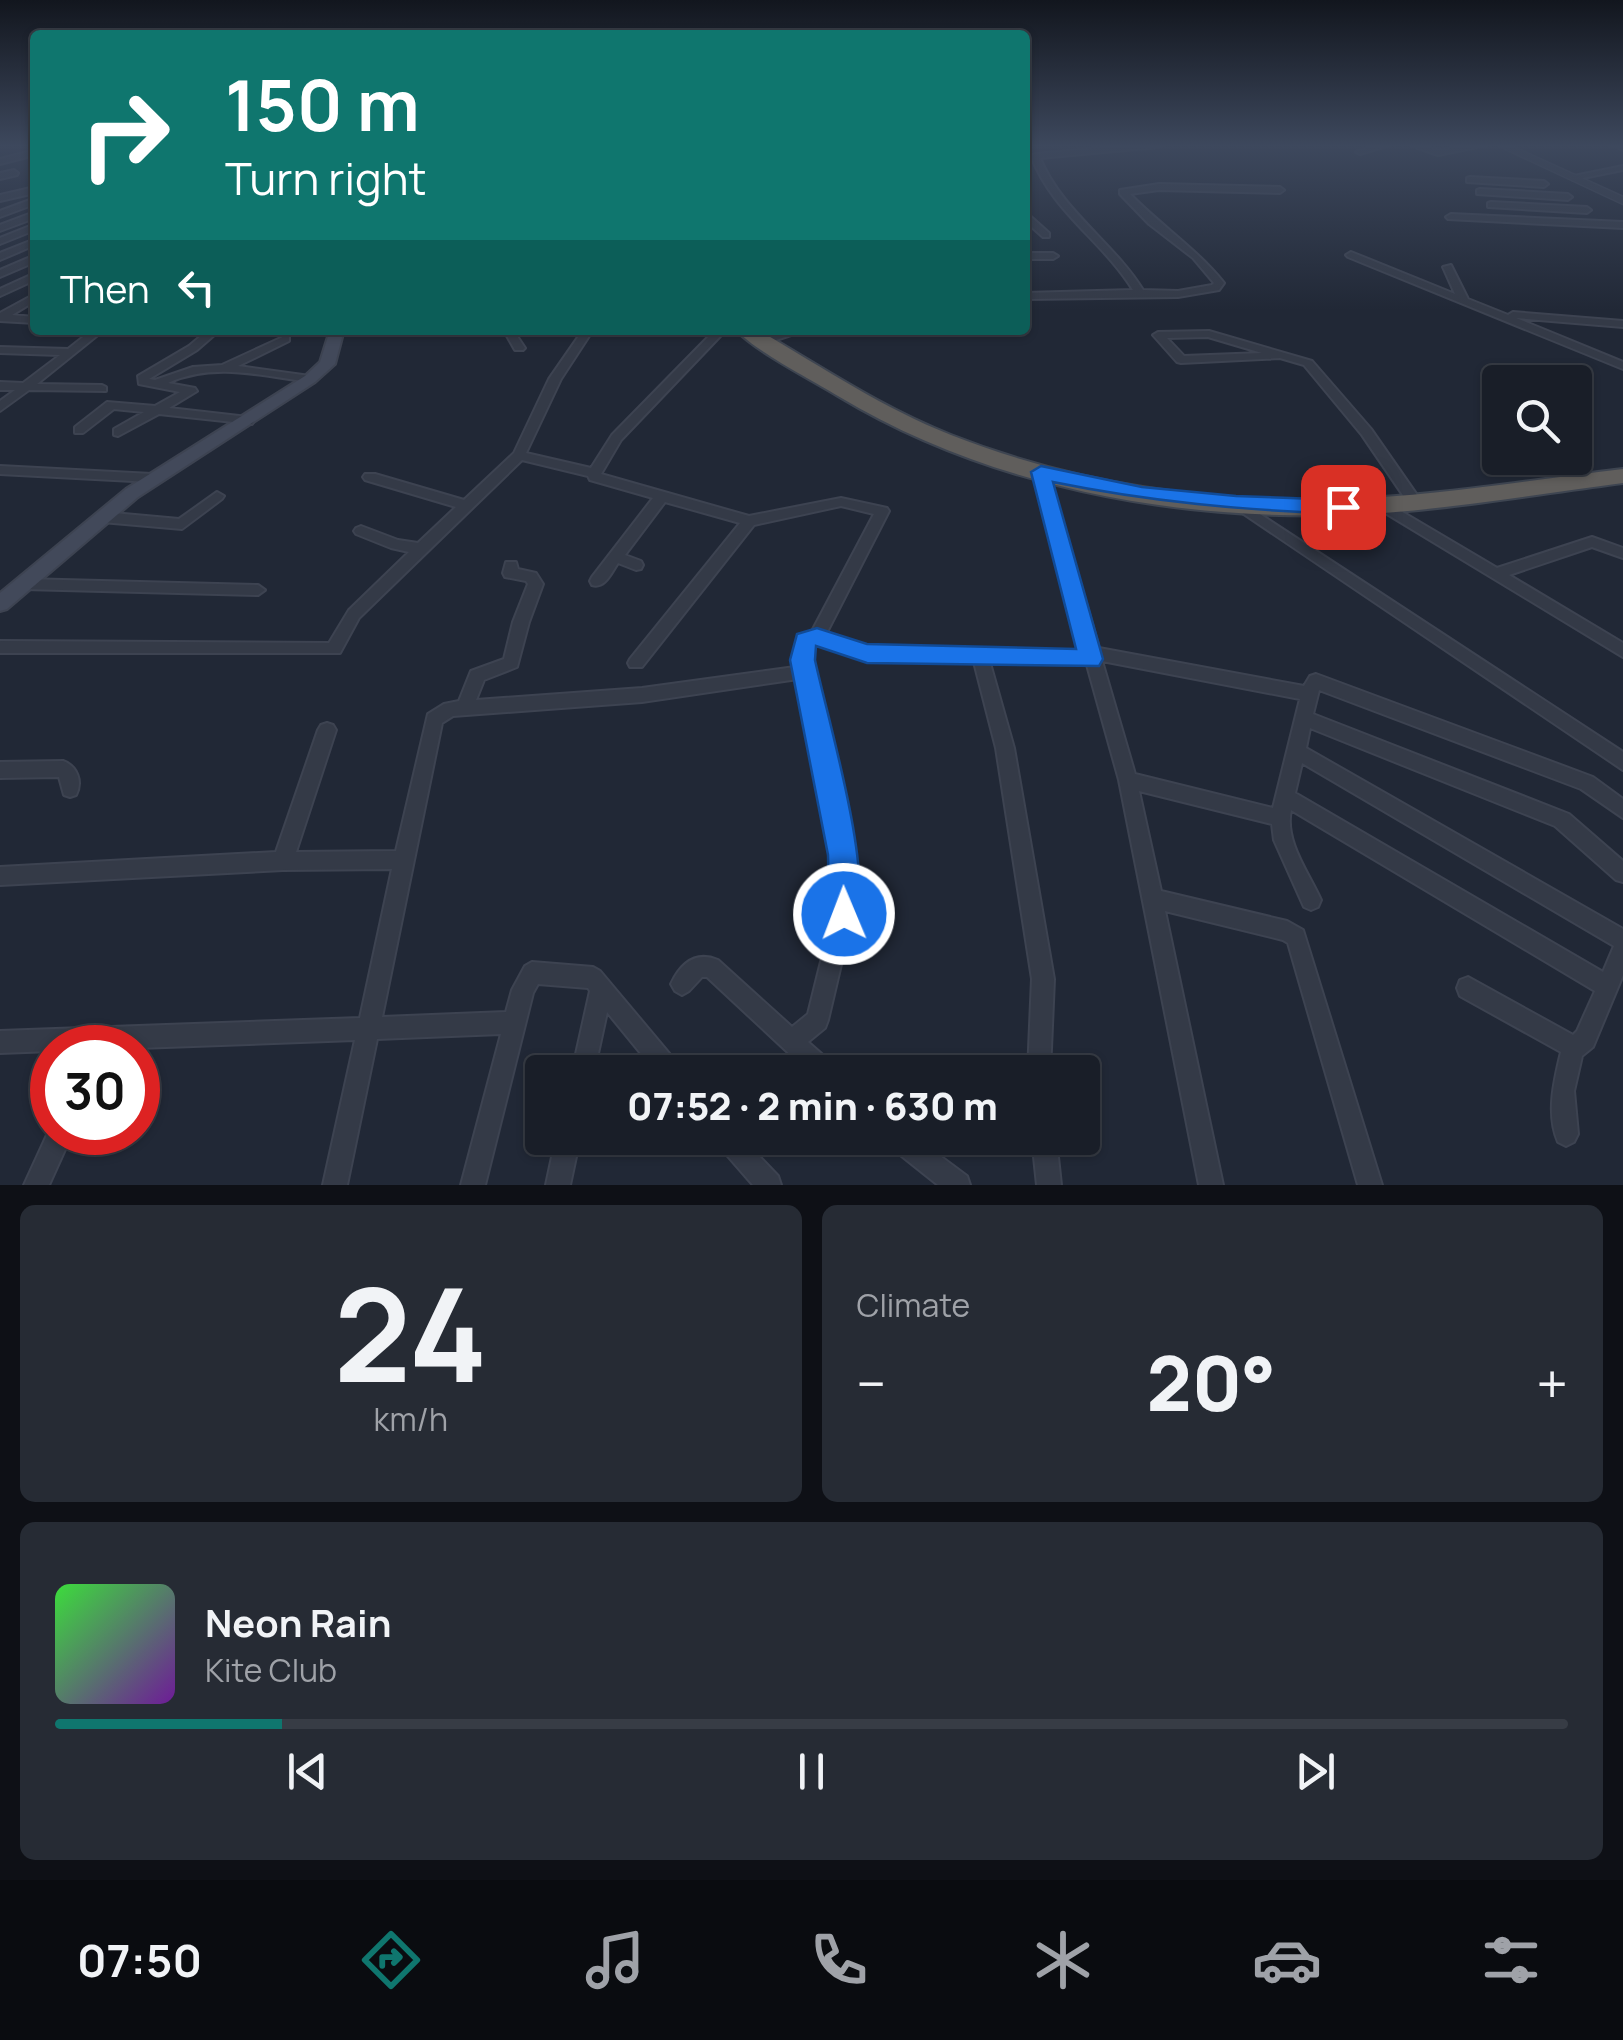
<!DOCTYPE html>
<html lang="en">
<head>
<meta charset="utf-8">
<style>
	body { margin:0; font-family:Manrope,sans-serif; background:#262b34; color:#f1f3f6; height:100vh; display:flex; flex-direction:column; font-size:38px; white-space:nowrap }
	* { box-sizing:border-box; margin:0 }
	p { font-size:32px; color:#9fa2a8 }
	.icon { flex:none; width:55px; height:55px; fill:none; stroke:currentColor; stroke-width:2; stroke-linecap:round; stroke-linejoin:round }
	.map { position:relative; height:1185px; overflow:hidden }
	.panel { display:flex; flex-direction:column; gap:20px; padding:20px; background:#0e1016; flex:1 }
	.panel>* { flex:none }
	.hud { position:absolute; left:30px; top:30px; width:1000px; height:305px; border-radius:10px; box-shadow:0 2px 8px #0004,0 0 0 2px #373c45; background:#0f766e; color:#fff; overflow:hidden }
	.fabs { position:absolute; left:1482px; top:365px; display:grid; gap:20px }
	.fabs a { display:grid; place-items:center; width:110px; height:110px; border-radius:10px; background:#191e28; box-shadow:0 2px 8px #0004,0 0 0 2px #373c45; font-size:50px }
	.speed { position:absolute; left:30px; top:1025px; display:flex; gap:20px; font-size:50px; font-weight:700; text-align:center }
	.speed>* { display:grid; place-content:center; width:130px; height:130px; border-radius:50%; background:#191e28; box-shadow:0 2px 8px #0004,0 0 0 2px #373c45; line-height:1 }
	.speed .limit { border:15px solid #d22; background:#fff; color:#111 }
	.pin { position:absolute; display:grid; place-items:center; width:85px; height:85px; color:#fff; margin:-42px; border-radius:20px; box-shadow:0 5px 15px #0006 }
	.me { position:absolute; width:110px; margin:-55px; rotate:359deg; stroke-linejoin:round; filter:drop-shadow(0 0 8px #0008) }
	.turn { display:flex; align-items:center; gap:35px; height:210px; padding:0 30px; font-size:45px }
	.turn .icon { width:130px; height:130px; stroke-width:2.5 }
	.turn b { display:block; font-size:70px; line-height:85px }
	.then { display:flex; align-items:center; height:95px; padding:0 30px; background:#0003; gap:20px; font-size:38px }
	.big { font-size:75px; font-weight:800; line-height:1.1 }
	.panel .card { flex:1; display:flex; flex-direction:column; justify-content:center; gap:15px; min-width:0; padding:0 35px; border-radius:15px; background:#262b34 }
	.panel .dial { align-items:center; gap:0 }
	.dial b { font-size:130px; line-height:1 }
	.song { display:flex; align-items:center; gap:30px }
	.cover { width:120px; height:120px; border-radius:15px; background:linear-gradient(135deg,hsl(120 70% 55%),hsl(280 70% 35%)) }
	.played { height:10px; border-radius:5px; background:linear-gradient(90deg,#0f766e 15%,#373c45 15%) }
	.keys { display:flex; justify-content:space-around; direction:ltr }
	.heat { display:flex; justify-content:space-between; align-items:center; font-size:55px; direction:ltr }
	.panel .tiles { flex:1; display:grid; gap:20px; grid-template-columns:1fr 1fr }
	.card:last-child { grid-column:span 2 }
	.trip { position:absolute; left:525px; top:1055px; width:575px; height:100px; border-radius:10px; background:#191e28; box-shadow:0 2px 8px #0004,0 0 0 2px #373c45; font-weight:800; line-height:100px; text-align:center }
	.dock { display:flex; height:160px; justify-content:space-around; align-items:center; background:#0a0c10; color:#9fa2a8 }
	.dock .icon { width:70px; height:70px }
	.dock .active { color:#0f766e }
	.dock b { font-size:45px; color:#f1f3f6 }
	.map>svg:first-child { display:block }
</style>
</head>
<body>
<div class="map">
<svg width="1623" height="1185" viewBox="0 0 1623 1185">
	<rect width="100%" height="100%" fill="#212836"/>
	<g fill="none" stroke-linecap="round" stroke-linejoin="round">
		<defs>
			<path id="minor" d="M 1136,145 L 1162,145 L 1158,147 L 1040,158 C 1062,211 1113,242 1143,290 L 1178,291 L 1212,285 L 1214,283 L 1193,258 L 1149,224 L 1120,194 L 1120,190 L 1159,184 L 1280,187 L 1284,190 L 1280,193 L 1159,190 L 1130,194 C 1160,225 1197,249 1224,283 L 1219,290 L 1178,297 L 1025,299 L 1025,293 L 1133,290 C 1102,240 1053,213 1031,156 L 1035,154 Z
				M 1378,145 L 1389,145 L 1360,154 L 1356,152 Z
				M 1410,145 C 1422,144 1432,151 1444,150 C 1459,148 1472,144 1487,145 L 1438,155 Z
				M 1612,145 L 1623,145 L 1623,150 Z
				M 35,150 L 35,155 L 0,164 L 0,159 Z
				M 1623,166 L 1623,170 L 1573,180 L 1569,177 Z
				M 14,170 L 18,173 L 17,175 L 0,179 L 0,173 Z
				M 1470,177 L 1544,181 L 1548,184 L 1544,187 L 1467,182 L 1467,178 Z
				M 35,187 L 35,193 L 0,201 L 0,195 Z
				M 1480,189 L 1568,194 L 1572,197 L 1568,200 L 1477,194 L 1477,190 Z
				M 30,200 L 35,200 L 35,204 L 0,217 L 0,211 Z
				M 1491,202 L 1587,207 L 1591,210 L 1587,213 L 1488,207 L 1488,203 Z
				M 29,214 L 35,214 L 35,218 L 0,231 L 0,225 Z
				M 1451,214 L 1623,222 L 1623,228 L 1448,219 L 1446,217 Z
				M 1025,216 L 1030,216 L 1049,233 L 1049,237 L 1043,237 L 1025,221 Z
				M 35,224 L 35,230 L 0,244 L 0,238 Z
				M 35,239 L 35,245 L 0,260 L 0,253 Z
				M 1351,252 L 1455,294 L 1443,267 L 1451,265 L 1468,299 L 1508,315 L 1513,312 L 1623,321 L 1623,327 L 1516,318 L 1623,362 L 1623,369 L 1348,257 L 1346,255 Z
				M 1025,253 L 1053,253 L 1058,256 L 1053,259 L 1025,259 Z
				M 35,255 L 35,262 L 0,277 L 0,270 Z
				M 35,273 L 35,280 L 0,296 L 0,289 Z
				M 35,294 L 35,301 L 12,315 L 35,317 L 35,323 L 0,321 L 0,313 Z
				M 92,330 L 104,330 L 37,384 L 102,385 L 106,387 L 106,391 L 29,390 L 0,411 L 0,401 L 15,390 L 0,390 L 0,382 L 23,383 L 60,355 L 0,353 L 0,347 L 68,349 Z
				M 208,330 L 220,330 L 197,350 L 149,379 L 155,380 L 193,367 L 222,365 L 285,336 L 289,337 L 289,341 L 238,366 L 310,376 L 316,379 L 310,382 C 263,376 213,362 168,383 L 195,388 L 197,391 L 169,408 L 248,417 L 254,421 L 252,424 L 159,414 L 118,436 L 114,435 L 114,429 L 144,412 L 114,409 L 83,433 L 75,433 L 75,427 L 107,402 L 155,406 L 180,392 L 139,384 L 138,376 L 189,346 Z
				M 511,330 L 521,330 L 517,336 L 525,348 L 523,350 L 515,350 L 507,336 Z
				M 583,330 L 593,330 L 561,379 L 526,453 L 591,468 L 612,435 L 715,330 L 726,330 L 621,440 L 601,474 L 749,516 L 841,498 L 887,508 L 889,511 L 826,634 L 867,647 L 1081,652 L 1083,648 L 1034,472 L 1041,468 L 1048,472 L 1099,648 L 1304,686 L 1310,676 L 1316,674 L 1593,777 L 1623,799 L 1623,818 L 1581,789 L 1319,690 L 1313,714 L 1569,814 L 1623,861 L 1623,882 L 1616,880 L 1555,826 L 1310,728 L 1306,748 L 1623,929 L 1623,975 L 1593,1047 L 1582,1056 L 1574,1091 L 1578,1134 L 1574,1142 L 1566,1146 L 1558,1142 C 1546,1114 1554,1081 1561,1052 L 1460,996 L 1457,988 L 1460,980 L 1468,977 L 1573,1035 L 1577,1031 L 1595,991 L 1291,810 C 1284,841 1309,873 1321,900 L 1318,907 L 1311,910 L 1304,907 L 1274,840 L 1272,824 L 1139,791 L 1161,891 L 1287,921 L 1303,930 L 1382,1185 L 1358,1185 L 1288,943 L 1283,940 L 1165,911 L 1223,1185 L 1199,1185 L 1119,780 L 1087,665 L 990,663 L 1014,748 L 1054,979 L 1050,1072 L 1028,1072 L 1032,979 L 996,748 L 974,662 L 867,659 L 818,643 L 812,646 L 810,660 L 853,855 L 855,905 L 828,1020 L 825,1028 L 808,1042 L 833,1064 L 836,1072 L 809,1072 L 707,977 L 702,977 L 689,991 L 682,995 L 675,991 L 671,984 C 681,963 696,951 718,960 L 792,1027 L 808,1014 L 835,905 L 833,855 L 798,679 L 642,702 L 453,716 L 442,723 L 382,1017 L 506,1012 L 512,990 L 525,966 L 532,962 L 593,967 L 600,971 L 678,1064 L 681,1072 L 656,1072 L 607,1012 L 594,1072 L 572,1072 L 590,991 L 588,988 L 538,984 L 533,993 L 485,1185 L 461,1185 L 501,1034 L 377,1039 L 347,1185 L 323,1185 L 355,1040 L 138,1048 L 52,1048 L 52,1051 L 0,1053 L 0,1031 L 360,1018 L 392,869 L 283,870 L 0,885 L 0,867 L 276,852 L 318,730 L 321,725 L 327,723 L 333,725 L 336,730 L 296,852 L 396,851 L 428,714 L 444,704 L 459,701 L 471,671 L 504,659 L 513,622 L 528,584 L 526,581 L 505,577 L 503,573 L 506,562 L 516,562 L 518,569 L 536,573 L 543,584 L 529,622 L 517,667 L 484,680 L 476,700 L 642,688 L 795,667 C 792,650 796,640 811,633 L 874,514 L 841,506 L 754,525 L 642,667 L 630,667 L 628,663 L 630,659 L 740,523 L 665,502 L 625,555 L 641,561 L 643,565 L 641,569 L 636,570 L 618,563 C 611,573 605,589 592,585 L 590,581 L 592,577 L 653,498 L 590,480 L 588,476 L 522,460 L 359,618 L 340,653 L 0,653 L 0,641 L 329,643 L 349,610 L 409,552 L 391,548 L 356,534 L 354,531 L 356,528 L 361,526 L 398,540 L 418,543 L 456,507 L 365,480 L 363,477 L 365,474 L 375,474 L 464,500 L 514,453 L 549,379 ZM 1102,661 L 1300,699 L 1273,808 L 1135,774 ZM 1302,763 L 1614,946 L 1603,972 L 1295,793 Z
				M 789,330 L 806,330 L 764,344 L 758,341 Z
				M 1209,331 L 1312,361 L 1371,429 L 1419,498 L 1421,501 L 1419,504 L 1409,504 L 1362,435 L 1304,365 L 1280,358 L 1181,363 L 1177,362 L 1153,335 L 1158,332 ZM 1208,337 L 1262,353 L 1184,356 L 1167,338 Z
				M 0,466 L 152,474 L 159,478 L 152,482 L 0,474 Z
				M 217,492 L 224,496 L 222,499 L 182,529 L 102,522 L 95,517 L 102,512 L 179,519 Z
				M 1237,499 L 1623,752 L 1623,770 L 1232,506 L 1230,503 Z
				M 1382,500 L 1497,568 L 1592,537 L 1623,548 L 1623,558 L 1592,547 L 1509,575 L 1623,643 L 1623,657 L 1377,508 L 1375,505 Z
				M 24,579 L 258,585 L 265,590 L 258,595 L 24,589 L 17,584 Z
				M 63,761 C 77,766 83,781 76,795 L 70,797 L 64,795 L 59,777 L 0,778 L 0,762 Z
				M 52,1124 L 52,1132 L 73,1132 L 49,1185 L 24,1185 Z
				M 556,1138 L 580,1138 L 570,1185 L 546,1185 Z
				M 715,1138 L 742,1138 L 778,1176 L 781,1185 L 753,1185 L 719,1146 Z
				M 885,1138 L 916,1138 L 967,1176 L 970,1185 L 938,1185 L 889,1146 Z
				M 1032,1138 L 1056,1138 L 1061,1185 L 1037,1185 Z"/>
			<path id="tertiary" d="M 1497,145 L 1509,145 L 1623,197 L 1623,204 Z"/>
			<path id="secondary" d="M 330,330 L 344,330 L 335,364 L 315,382 L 138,497 L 7,609 L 0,611 L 0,593 L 126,489 L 305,376 L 320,362 Z"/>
			<path id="trunk" d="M 736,330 L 758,330 C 822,367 882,408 951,435 C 1075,484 1211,504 1344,499 C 1438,496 1530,480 1623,469 L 1623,483 C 1530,495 1437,512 1343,515 C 1171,520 987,486 838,396 C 810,379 757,352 736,330 Z"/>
		</defs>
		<use href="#minor" stroke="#3d4351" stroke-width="4"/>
		<use href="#tertiary" stroke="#3d4351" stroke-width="3"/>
		<use href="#secondary" stroke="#3d4351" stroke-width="4"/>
		<use href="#trunk" stroke="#3e4551" stroke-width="4"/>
		<use href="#minor" fill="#343a47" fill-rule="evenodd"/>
		<use href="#tertiary" fill="#343a47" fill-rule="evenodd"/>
		<use href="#secondary" fill="#42495a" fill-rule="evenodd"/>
		<use href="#trunk" fill="#605e5c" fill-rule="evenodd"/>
	</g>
	<linearGradient id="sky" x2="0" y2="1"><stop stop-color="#12161e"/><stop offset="0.47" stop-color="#3d485d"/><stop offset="1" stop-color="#3d485d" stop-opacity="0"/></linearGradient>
	<rect width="1623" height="310" fill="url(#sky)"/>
	<path fill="#1a73e8" stroke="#114b97" stroke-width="2.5" d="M 1041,466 L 1142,487 L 1236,496 L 1343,500 L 1353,507 L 1343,514 C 1243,510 1151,502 1053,482 L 1103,659 L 1099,666 L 867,663 L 816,646 L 815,660 C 827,716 875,877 855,925 L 844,929 L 833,925 L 829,914 L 828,855 L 790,660 L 797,634 L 817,628 L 867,644 L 1076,649 L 1031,472 Z"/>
</svg>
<div class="fabs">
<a><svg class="icon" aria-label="search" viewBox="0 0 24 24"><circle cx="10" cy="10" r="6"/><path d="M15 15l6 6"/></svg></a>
</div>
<div class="speed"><div class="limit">30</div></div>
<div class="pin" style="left:1343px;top:507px;background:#d93025"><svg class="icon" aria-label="arrive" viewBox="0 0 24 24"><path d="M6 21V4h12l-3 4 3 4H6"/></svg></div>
<svg class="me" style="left:844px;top:914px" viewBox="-20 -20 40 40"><circle r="17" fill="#1a73e8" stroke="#fff" stroke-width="3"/><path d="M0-11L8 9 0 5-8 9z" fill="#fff"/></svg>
<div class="trip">07:52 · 2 min · 630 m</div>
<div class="hud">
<div class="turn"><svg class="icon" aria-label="right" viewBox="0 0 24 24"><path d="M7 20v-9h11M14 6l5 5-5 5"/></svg><div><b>150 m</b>Turn right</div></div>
<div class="then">Then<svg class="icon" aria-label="left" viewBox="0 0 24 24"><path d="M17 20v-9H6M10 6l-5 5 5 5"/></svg></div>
</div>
</div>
<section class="panel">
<div class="tiles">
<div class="card dial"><b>24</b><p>km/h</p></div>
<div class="card"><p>Climate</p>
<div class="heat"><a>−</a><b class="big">20°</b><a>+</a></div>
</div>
<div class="card">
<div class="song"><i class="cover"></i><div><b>Neon Rain</b><p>Kite Club</p></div></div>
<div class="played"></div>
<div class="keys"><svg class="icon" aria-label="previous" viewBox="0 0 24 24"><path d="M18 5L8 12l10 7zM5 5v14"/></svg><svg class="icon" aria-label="pause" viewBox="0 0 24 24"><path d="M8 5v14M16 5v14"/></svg><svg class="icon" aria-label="next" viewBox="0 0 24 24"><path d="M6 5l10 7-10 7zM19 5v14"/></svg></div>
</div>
</div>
</section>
<nav class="dock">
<b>07:50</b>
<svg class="icon active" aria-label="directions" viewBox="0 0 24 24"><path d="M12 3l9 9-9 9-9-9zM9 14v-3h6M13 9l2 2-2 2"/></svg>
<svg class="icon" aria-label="music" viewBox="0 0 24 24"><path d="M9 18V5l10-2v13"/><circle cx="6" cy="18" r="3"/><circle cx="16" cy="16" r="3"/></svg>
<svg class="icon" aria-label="phone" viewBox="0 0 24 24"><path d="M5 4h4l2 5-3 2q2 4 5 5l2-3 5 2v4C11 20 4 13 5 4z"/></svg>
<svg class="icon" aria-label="climate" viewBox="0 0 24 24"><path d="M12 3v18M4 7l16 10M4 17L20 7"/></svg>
<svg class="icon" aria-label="car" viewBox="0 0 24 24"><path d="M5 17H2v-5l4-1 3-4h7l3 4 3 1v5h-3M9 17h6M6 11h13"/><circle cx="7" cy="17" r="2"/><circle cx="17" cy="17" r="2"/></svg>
<svg class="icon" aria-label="filters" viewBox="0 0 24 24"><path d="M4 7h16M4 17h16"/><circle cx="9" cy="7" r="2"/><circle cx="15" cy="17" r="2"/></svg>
</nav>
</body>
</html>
